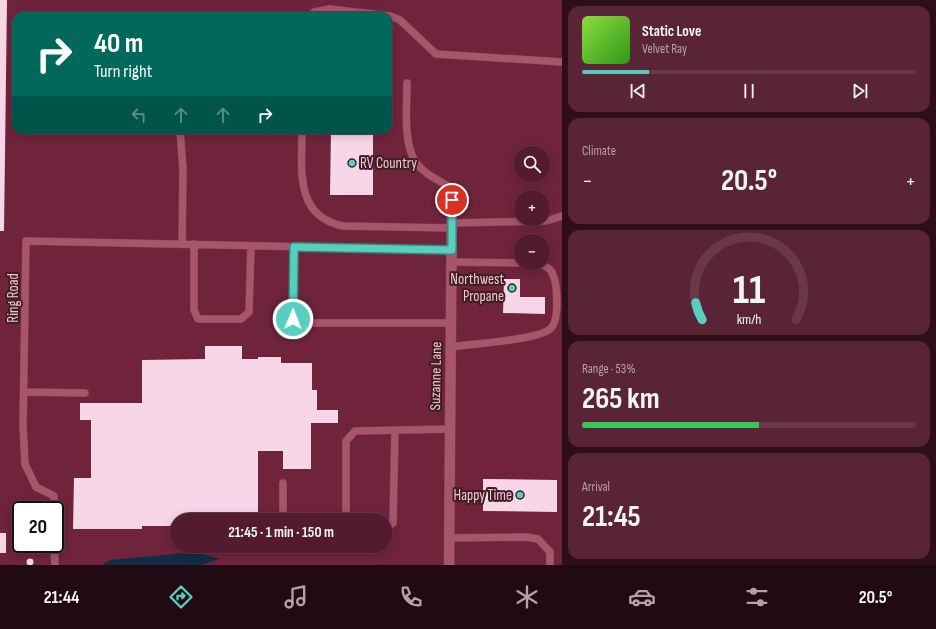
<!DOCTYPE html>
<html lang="en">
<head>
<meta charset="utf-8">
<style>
	body { margin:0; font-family:"Sofia Sans Condensed",sans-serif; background:#592435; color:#f1f3f6; height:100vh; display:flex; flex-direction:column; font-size:15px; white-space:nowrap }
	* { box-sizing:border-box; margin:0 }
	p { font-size:13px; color:#b5a1aa }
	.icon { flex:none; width:22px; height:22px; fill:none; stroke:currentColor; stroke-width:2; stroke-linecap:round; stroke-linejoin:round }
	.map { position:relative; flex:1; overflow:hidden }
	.details { display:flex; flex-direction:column; gap:6px; padding:6px; background:#2e0f19; width:374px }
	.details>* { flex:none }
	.hud { position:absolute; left:12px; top:12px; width:380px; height:122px; border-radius:12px; box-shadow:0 2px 10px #0003,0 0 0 1px #693949; background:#00695c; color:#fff; overflow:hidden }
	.controls { position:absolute; left:514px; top:146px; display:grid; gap:8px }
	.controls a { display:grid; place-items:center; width:36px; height:36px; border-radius:50%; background:#531b2d; box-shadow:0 2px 10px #0003,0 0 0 1px #693949; font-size:20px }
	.speed { position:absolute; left:12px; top:501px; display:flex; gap:8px; font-size:20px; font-weight:700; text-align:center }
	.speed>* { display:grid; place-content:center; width:52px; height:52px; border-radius:50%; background:#531b2d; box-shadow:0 2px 10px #0003,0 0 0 1px #693949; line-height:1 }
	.speed .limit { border:2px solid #111; border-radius:6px; background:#fff; color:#111 }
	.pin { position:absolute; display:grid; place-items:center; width:34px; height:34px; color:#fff; margin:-17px; border:2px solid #fff; border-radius:50%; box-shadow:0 1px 4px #0007 }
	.me { position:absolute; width:44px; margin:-22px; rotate:1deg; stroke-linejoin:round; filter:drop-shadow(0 0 3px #0008) }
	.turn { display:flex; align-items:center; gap:14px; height:84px; padding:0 16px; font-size:18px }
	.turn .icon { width:52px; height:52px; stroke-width:2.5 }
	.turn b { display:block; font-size:28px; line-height:34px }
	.lanes { display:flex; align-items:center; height:38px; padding:0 16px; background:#0003; justify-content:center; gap:20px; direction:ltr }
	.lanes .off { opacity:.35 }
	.big { font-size:30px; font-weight:700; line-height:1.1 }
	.details .tile { flex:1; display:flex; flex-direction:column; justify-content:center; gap:6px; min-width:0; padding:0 14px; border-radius:12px; background:#592435 }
	.details .dial { align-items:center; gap:0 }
	.dial svg { height:104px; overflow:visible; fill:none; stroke:#693949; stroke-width:7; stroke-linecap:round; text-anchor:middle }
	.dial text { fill:#f1f3f6; stroke:none }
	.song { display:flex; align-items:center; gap:12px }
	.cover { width:48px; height:48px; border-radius:6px; background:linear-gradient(135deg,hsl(90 70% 55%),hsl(110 70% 35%)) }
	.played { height:4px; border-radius:2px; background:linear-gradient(90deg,#58cebf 20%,#693949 20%) }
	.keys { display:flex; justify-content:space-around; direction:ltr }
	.heat { display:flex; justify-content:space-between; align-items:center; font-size:22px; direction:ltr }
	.charge { height:6px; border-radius:3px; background:linear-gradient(90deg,#34c759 53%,#693949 0) }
	.trip { position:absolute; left:170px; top:513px; width:222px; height:40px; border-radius:20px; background:#531b2d; box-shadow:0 2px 10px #0003,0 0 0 1px #693949; font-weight:700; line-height:40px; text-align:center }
	.tabs { display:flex; height:64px; justify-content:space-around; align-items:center; background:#210b12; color:#b5a1aa }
	.tabs .icon { width:28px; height:28px }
	.tabs .selected { color:#58cebf }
	.tabs b { font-size:18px; color:#f1f3f6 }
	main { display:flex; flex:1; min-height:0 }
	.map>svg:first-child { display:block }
</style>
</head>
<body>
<main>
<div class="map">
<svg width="562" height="565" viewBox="0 0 562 565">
	<rect width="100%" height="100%" fill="#6f243c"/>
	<path fill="#0f2e45" d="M 196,552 L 219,559 L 201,565 L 102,565 L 110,560 Z"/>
	<path fill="#f7d6e8" d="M 0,0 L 7,0 L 4,231 L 0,231 Z
		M 331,130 L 373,130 L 373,195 L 330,195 Z
		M 504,279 L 520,279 L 520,297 L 545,297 L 545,314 L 503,313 Z
		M 205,346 L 242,346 L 242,359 L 258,359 L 258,357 L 281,357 L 281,363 L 312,363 L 312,390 L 317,390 L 317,410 L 338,410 L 338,423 L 311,423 L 311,469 L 283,469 L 283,451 L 258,451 L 258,520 L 177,520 L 177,526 L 142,526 L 142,529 L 73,529 L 74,478 L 91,478 L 91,420 L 80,420 L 80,403 L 142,403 L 142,360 L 205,359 Z
		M 483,479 L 557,480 L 557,512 L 483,511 Z
		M 0,533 L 6,533 L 6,553 L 0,553 Z
		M26.5 562a3.5 3.5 0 1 1 7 0a3.5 3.5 0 1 1-7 0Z"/>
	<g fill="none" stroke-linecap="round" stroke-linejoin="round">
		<defs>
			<path id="lane" d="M 310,16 L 314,12 L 330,9 L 390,16 L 400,20 L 436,54 L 562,62
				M 407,83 C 407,105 403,142 415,161 C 423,174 440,181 452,188
				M 180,130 L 183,169 L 182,244
				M 302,130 C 302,169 294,216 343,226 L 452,228
				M 452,223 L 546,221 L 562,216
				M 194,244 L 194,310 L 198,319 L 241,319 L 249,312 L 251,246
				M 294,247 L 293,319 L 297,323 L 451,323
				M 452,262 L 521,263
				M 451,347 C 470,344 538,340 550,329 C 560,321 558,281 551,271 C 546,264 536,264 528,263
				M 25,392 L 85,393
				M 283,483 L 283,514 L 287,520
				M 54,510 L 54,496 L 36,487 L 25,464 L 23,426 L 26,241 L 452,250
				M 346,520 L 346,441 L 355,431 L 450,429
				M 385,529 L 393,523 L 395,430
				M 450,538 L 526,537 L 538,539 L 550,552 L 550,565
				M 54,544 L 55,565"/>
			<path id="street" d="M 449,565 L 452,188"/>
		</defs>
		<use href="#lane" stroke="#88455d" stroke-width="8"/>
		<use href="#street" stroke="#88455d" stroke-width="11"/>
		<use href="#lane" stroke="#a6556b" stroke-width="7"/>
		<use href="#street" stroke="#a6556b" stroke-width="10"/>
	</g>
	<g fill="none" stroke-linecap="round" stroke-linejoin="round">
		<defs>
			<path id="route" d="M 293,319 L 294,247 L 452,250 L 452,200"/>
		</defs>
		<use href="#route" stroke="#39867c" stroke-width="10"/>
		<use href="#route" stroke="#58cebf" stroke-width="7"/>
	</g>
	<g fill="#58cebf" stroke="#3f1d26" stroke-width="1.5">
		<circle cx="352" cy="163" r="4"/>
		<circle cx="512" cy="288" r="4"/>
		<circle cx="520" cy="495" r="4"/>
	</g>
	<g text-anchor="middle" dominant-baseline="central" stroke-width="4" stroke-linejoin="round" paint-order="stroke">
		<g font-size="15" fill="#f4c5cf" stroke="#3f1d26" text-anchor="end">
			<text x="360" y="163" text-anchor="start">RV Country</text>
			<text x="504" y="279">Northwest<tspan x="504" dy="17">Propane</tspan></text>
			<text x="512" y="495">Happy Time</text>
		</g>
		<g font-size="15" fill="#f4c5cf" stroke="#3f1d26">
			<text transform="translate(13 298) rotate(-90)">Ring Road</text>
			<text transform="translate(436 376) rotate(-89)">Suzanne Lane</text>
		</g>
	</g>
</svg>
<div class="controls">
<a><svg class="icon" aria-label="search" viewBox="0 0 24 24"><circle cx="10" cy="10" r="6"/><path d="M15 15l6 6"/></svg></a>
<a>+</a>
<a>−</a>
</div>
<div class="speed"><div class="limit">20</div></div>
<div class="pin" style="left:452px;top:200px;background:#d93025"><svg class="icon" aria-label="arrive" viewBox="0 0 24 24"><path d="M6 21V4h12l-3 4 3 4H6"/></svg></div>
<svg class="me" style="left:293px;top:319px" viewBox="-20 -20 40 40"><circle r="17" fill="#58cebf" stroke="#fff" stroke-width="3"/><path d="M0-11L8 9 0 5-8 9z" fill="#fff"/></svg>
<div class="trip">21:45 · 1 min · 150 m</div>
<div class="hud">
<div class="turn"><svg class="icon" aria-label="right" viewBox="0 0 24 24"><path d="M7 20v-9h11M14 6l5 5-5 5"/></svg><div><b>40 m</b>Turn right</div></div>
<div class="lanes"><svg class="icon off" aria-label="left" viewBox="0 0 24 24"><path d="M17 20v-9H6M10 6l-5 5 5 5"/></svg><svg class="icon off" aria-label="ahead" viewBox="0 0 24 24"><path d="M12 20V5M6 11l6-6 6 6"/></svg><svg class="icon off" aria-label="ahead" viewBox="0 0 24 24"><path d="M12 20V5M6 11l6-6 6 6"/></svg><svg class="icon" aria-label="right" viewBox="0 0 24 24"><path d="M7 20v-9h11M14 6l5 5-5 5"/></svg></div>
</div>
</div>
<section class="details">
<div class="tile">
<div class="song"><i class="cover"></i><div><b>Static Love</b><p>Velvet Ray</p></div></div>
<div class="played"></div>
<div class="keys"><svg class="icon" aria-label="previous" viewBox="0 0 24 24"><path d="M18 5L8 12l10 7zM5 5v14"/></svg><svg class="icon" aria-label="pause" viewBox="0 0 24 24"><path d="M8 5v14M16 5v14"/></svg><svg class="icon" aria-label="next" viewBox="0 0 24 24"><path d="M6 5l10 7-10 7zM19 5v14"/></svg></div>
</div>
<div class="tile"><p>Climate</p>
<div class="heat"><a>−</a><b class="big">20.5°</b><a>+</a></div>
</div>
<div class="tile dial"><svg viewBox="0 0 100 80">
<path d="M14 69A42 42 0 1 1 86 69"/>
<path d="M14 69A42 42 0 0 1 9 56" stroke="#58cebf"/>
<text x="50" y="56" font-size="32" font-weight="700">11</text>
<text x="50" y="72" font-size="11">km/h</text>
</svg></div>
<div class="tile"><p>Range · 53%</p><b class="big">265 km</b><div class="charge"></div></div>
<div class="tile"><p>Arrival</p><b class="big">21:45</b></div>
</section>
</main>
<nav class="tabs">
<b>21:44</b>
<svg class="icon selected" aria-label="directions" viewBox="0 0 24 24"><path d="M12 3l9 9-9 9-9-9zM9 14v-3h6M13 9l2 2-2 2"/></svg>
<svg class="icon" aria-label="music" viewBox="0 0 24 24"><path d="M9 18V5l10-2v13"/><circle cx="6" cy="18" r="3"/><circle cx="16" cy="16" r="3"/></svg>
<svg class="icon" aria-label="phone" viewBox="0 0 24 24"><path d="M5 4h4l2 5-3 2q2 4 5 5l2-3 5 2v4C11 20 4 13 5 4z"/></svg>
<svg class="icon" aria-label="climate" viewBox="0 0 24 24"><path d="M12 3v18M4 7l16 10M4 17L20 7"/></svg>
<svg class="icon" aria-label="car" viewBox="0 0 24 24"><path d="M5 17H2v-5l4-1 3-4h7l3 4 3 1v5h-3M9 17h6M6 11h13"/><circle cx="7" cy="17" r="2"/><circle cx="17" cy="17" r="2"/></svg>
<svg class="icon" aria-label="filters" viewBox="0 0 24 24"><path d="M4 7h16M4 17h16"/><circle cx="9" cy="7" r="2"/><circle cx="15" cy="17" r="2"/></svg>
<b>20.5°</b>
</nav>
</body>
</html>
